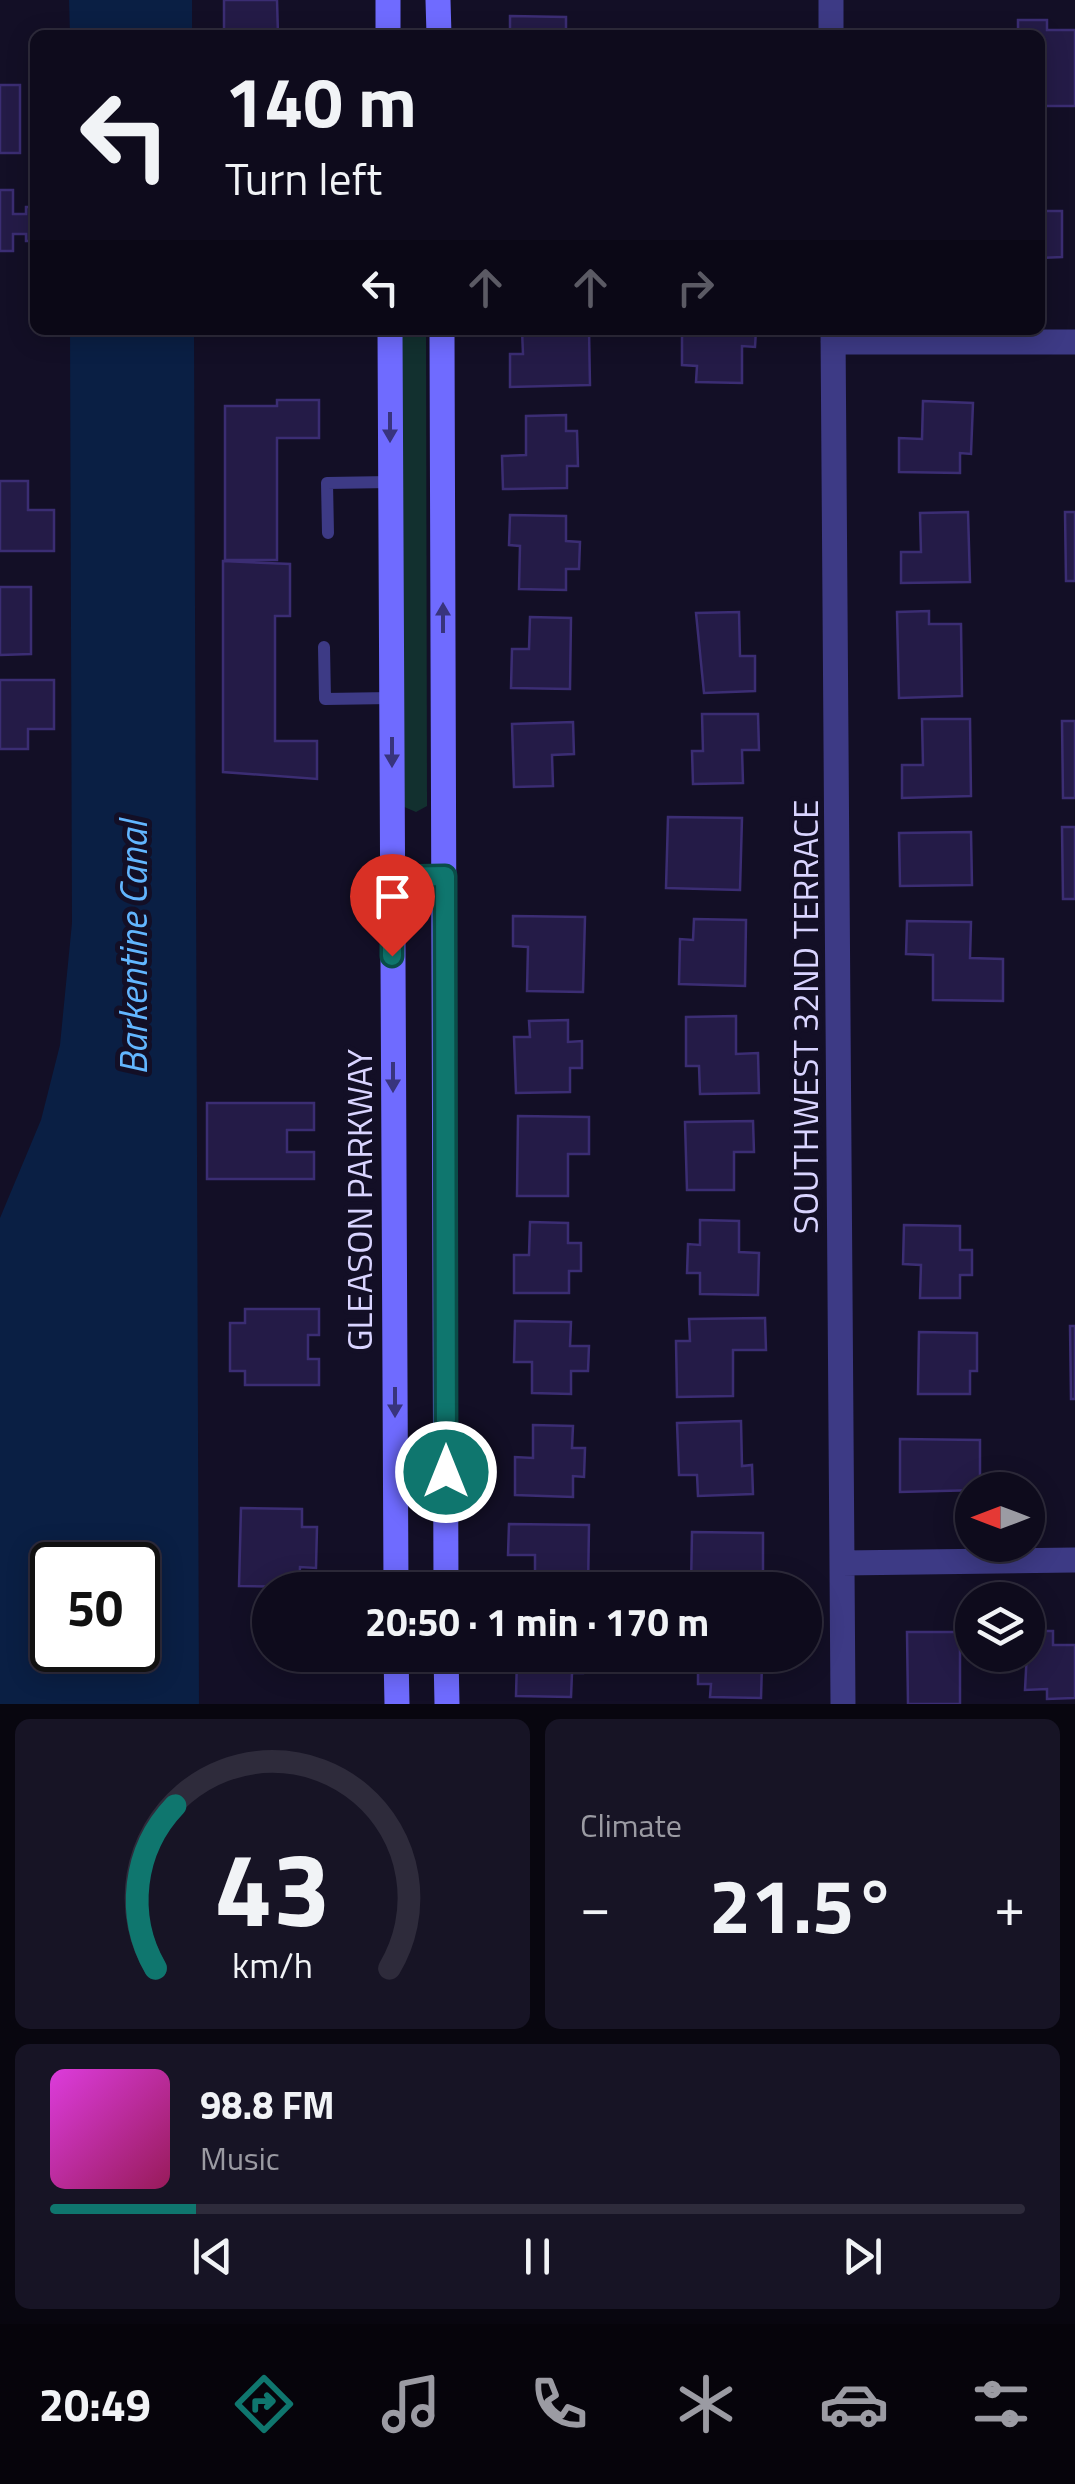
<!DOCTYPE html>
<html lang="en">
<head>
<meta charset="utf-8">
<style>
	body { margin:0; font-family:"Titillium Web",sans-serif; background:#171425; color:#f1f3f6; height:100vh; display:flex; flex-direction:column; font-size:38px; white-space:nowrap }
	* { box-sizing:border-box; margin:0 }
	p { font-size:32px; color:#9b9ba3 }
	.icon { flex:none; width:55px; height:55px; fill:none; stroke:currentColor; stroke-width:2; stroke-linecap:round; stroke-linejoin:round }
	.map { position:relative; height:1704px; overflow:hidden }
	.sheet { display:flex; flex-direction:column; gap:15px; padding:15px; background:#08060f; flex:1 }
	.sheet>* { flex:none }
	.top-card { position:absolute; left:30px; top:30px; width:1015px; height:305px; border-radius:15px; box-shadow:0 5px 25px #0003,0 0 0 2px #2e2b3b; background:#0e0b1c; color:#f1f3f6; overflow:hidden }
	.needle { width:65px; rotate:270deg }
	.fabs { position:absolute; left:955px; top:1472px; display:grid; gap:20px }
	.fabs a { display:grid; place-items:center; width:90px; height:90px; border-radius:50%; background:#0e0b1c; box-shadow:0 5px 25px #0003,0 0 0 2px #2e2b3b; font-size:50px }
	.speed { position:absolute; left:30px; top:1542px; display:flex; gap:20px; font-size:50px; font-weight:700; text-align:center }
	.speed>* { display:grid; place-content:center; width:130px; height:130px; border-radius:50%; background:#0e0b1c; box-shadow:0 5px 25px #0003,0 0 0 2px #2e2b3b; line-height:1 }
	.speed .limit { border:5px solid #111; border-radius:15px; background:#fff; color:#111 }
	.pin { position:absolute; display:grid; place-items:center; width:85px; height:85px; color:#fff; margin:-102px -42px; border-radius:50% 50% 50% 0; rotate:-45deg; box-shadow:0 0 10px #0007 }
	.pin .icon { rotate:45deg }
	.me { position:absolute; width:110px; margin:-55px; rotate:0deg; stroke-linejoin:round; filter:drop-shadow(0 0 8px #0008) }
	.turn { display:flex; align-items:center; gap:35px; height:210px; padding:0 30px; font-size:45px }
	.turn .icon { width:130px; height:130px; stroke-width:2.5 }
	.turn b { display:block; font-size:70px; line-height:85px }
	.lanes { display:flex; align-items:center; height:95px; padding:0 30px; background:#0003; justify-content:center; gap:50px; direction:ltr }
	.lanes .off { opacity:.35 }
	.big { font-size:75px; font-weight:700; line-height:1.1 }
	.sheet .widget { flex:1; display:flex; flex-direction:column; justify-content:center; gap:15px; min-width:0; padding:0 35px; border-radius:15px; background:#171425 }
	.sheet .dial { align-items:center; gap:0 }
	.dial svg { height:260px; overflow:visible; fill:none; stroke:#2e2b3b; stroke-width:7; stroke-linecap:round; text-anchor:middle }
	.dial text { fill:#f1f3f6; stroke:none }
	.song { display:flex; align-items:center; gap:30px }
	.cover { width:120px; height:120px; border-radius:15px; background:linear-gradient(135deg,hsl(300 70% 55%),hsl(330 70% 35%)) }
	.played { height:10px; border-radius:5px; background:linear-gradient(90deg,#0f766e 15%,#2e2b3b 15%) }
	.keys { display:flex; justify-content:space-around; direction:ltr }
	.heat { display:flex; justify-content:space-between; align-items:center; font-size:55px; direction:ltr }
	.sheet .tiles { flex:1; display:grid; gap:15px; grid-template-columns:1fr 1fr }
	.widget:last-child { grid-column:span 2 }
	.trip { position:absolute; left:252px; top:1572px; width:570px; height:100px; border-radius:50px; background:#0e0b1c; box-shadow:0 5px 25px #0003,0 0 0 2px #2e2b3b; font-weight:700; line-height:100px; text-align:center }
	.tab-bar { display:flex; height:160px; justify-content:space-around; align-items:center; background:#06040b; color:#9b9ba3 }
	.tab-bar .icon { width:70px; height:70px }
	.tab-bar .current { color:#0f766e }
	.tab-bar b { font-size:45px; color:#f1f3f6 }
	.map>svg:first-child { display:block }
</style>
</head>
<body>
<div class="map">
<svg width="1075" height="1704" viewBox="0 0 1075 1704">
	<rect width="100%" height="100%" fill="#130f26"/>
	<path fill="#12302f" d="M 400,330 L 426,330 L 427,806 L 416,812 L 402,806 Z"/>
	<path fill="#0a1f44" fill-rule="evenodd" d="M 69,0 L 192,0 L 192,35 L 70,35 Z
		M 70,330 L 194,330 L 199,1704 L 0,1704 L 0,1218 L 41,1120 L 60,1045 L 72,923 ZM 52,1565 L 138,1565 L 138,1650 L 52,1650 Z"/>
	<path fill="#241b47" stroke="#3b2d73" stroke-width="2.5" d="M 224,0 L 277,0 L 278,35 L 224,35 Z
		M 510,16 L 566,17 L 566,35 L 510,35 Z
		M 1018,20 L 1047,20 L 1047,30 L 1075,30 L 1075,106 L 1040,106 L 1040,35 L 1018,35 Z
		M 0,85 L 20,85 L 20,153 L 0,153 Z
		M 0,190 L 13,190 L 13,214 L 26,214 L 26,207 L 35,207 L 35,241 L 26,241 L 26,234 L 13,234 L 13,251 L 0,251 Z
		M 1040,211 L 1062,211 L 1062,257 L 1040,258 Z
		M 522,330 L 589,330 L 590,385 L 510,387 L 510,354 L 523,354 Z
		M 682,330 L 756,330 L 755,347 L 742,346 L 742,383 L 696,382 L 697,366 L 682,365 Z
		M 277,400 L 319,400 L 319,438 L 277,438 L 277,560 L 225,560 L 225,406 L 277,406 Z
		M 923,401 L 973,403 L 971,454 L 960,453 L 960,473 L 899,472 L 899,438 L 922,439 Z
		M 566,415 L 566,431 L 577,431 L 578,466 L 567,466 L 567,488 L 503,489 L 502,456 L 526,455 L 526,416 Z
		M 0,481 L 28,481 L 28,510 L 54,510 L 54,551 L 0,551 Z
		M 968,512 L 970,582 L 901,583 L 901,552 L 921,552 L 920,513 Z
		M 1065,512 L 1075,512 L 1075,581 L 1066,581 Z
		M 510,515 L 566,516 L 566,541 L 580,542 L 579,569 L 566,569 L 566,590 L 519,589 L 520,546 L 509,545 Z
		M 223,561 L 290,564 L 290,616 L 275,616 L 275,741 L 317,741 L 317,779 L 223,772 Z
		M 0,587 L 31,587 L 31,654 L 0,655 Z
		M 929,611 L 929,624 L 961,624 L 962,696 L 899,698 L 897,612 Z
		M 739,612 L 740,656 L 755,656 L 755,691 L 704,693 L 696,613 Z
		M 530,617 L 571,618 L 570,689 L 511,688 L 512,649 L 529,649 Z
		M 0,680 L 54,680 L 54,729 L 28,729 L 28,749 L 0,749 Z
		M 702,714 L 758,714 L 759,750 L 742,750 L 743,783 L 693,784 L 692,751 L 703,751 Z
		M 922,719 L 970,719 L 971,796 L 902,798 L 902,765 L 923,765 Z
		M 1062,721 L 1075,721 L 1075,798 L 1063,798 Z
		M 573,722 L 574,754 L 552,755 L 553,786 L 514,787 L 512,724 Z
		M 668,817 L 742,818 L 740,890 L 666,888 Z
		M 1062,827 L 1075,827 L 1075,899 L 1063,899 Z
		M 971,832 L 972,885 L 900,886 L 899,833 Z
		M 513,916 L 585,917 L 583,992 L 527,991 L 528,947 L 513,946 Z
		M 694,919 L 746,920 L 745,986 L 679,984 L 680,939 L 693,940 Z
		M 907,921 L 971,922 L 970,958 L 1003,959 L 1003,1001 L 933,1000 L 933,955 L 906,954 Z
		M 736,1016 L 736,1054 L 758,1053 L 759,1093 L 700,1094 L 699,1066 L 686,1066 L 686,1017 Z
		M 568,1020 L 568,1042 L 582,1041 L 582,1068 L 570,1068 L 570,1092 L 516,1093 L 514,1037 L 530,1037 L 529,1021 Z
		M 207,1103 L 314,1103 L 314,1130 L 287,1130 L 287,1152 L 314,1152 L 314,1179 L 207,1179 Z
		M 518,1116 L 589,1117 L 589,1154 L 568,1154 L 568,1196 L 517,1196 Z
		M 753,1121 L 754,1152 L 734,1152 L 734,1190 L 687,1190 L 685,1122 Z
		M 700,1220 L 739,1221 L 739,1252 L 759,1253 L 758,1295 L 700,1294 L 700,1273 L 687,1273 L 688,1244 L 700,1245 Z
		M 530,1222 L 568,1223 L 568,1243 L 581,1243 L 581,1271 L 569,1271 L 569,1293 L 514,1293 L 514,1255 L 529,1255 Z
		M 904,1225 L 960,1226 L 960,1250 L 972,1250 L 972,1275 L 960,1275 L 960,1298 L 920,1298 L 921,1265 L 903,1264 Z
		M 245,1309 L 319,1309 L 319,1335 L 308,1335 L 308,1359 L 319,1359 L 319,1385 L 245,1385 L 245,1371 L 230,1371 L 230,1323 L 245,1323 Z
		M 765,1318 L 766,1350 L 733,1350 L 733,1396 L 677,1397 L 676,1341 L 690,1341 L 689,1319 Z
		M 515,1321 L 571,1322 L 570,1346 L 589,1346 L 588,1371 L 571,1371 L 571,1394 L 532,1393 L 532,1362 L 514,1362 Z
		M 1070,1326 L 1075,1326 L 1075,1399 L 1071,1399 Z
		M 919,1332 L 977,1333 L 977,1371 L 970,1371 L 970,1394 L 918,1394 Z
		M 741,1421 L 742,1466 L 752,1465 L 753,1494 L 698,1496 L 697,1475 L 679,1475 L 677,1423 Z
		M 533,1425 L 573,1426 L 572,1448 L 585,1448 L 584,1477 L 573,1476 L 573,1497 L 515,1495 L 515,1457 L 533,1458 Z
		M 900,1439 L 980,1440 L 980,1490 L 900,1492 Z
		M 241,1508 L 302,1509 L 302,1527 L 317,1527 L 316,1568 L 300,1567 L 299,1587 L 239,1586 Z
		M 509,1524 L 589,1525 L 588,1590 L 535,1590 L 535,1555 L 508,1555 Z
		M 692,1532 L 763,1533 L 763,1587 L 691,1587 Z
		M 1028,1631 L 1053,1631 L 1053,1645 L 1075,1645 L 1075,1698 L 1047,1699 L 1047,1689 L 1025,1690 Z
		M 907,1632 L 960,1632 L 960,1704 L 908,1704 Z
		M 532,1655 L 584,1655 L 583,1673 L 572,1673 L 571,1697 L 516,1696 L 517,1658 L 532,1659 Z
		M 698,1655 L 747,1655 L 747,1663 L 762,1663 L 761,1698 L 710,1697 L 711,1684 L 698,1684 Z"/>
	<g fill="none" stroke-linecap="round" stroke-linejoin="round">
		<path stroke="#3d3a85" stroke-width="12" d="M 328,533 L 327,483 L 390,482
			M 324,647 L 325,699 L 391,698
			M 392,877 L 445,877"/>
		<path stroke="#3d3a85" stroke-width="25" d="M 831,0 L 831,35
			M 833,330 L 843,1704
			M 833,342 L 1075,342
			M 842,1563 L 1075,1560"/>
		<path stroke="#6f6bff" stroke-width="25" d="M 388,0 L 388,35
			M 438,0 L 439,35
			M 390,330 L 396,1590
			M 442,330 L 446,1590
			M 396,1655 L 397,1704
			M 446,1655 L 447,1704"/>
	</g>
	<defs><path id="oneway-solid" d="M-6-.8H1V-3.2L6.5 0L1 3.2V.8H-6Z" transform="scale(2.5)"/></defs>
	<g fill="#38347d">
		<use href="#oneway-solid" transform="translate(390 427) rotate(90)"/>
		<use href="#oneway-solid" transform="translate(443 618) rotate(-90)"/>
		<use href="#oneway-solid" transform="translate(392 752) rotate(90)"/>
		<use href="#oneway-solid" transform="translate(393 1077) rotate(90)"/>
		<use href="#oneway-solid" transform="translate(395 1402) rotate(90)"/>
	</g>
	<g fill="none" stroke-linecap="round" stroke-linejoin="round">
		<defs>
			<path id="route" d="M 392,956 L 392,877 L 445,876 L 446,1472"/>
		</defs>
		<use href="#route" stroke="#0a4d48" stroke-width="25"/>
		<use href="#route" stroke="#0f766e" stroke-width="18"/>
	</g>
	<g text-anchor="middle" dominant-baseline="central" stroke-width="10" stroke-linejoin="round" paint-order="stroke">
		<g font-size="35" fill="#d9d4ff" stroke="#130f26">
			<text transform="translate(805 1017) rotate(-90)">SOUTHWEST 32ND TERRACE</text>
			<text transform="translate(359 1200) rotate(-90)">GLEASON PARKWAY</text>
		</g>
		<g font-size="38" font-style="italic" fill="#62b6ff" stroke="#130f26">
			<text transform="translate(133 948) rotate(-90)">Barkentine Canal</text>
		</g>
	</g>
</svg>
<div class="fabs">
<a><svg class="needle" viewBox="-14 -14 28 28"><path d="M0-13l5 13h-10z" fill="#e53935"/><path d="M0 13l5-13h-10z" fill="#9b9ba3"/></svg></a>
<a><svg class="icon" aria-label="layers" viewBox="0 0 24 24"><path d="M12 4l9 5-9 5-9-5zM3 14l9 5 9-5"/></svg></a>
</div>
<div class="speed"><div class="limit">50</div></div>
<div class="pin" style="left:392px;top:956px;background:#d93025"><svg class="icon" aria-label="arrive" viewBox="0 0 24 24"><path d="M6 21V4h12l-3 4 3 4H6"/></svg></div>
<svg class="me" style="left:446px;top:1472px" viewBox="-20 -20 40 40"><circle r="17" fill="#0f766e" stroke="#fff" stroke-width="3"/><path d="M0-11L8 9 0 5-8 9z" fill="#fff"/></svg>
<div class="trip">20:50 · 1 min · 170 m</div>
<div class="top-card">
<div class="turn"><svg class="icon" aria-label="left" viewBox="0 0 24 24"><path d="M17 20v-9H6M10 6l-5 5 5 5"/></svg><div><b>140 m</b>Turn left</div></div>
<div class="lanes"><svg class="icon" aria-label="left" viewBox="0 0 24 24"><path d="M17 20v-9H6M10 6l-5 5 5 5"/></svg><svg class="icon off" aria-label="ahead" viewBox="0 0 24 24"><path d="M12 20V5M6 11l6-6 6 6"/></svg><svg class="icon off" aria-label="ahead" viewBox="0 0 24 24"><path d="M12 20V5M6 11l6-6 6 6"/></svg><svg class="icon off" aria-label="right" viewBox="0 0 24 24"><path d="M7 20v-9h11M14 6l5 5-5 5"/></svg></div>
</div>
</div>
<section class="sheet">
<div class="tiles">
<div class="widget dial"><svg viewBox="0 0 100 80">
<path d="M14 69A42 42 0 1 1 86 69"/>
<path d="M14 69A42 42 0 0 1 20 19" stroke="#0f766e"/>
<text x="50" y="56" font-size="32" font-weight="700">43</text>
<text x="50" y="72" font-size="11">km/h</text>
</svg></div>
<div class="widget"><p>Climate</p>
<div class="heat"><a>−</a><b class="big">21.5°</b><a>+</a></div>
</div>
<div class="widget">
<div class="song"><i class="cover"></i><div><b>98.8 FM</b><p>Music</p></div></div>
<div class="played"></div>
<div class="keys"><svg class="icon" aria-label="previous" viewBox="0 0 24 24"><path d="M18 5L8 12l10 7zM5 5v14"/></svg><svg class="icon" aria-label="pause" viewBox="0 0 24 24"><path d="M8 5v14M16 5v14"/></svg><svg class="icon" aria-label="next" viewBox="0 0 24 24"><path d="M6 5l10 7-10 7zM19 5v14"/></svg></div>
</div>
</div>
</section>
<nav class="tab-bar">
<b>20:49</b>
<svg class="icon current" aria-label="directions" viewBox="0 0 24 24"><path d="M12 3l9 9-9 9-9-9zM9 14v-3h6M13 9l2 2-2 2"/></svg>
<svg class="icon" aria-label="music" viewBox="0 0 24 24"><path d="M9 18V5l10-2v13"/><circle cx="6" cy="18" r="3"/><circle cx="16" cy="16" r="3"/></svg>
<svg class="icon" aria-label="phone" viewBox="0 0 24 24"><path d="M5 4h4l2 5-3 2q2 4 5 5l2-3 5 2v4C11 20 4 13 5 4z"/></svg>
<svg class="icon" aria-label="climate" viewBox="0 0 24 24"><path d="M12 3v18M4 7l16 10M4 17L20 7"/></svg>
<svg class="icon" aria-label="car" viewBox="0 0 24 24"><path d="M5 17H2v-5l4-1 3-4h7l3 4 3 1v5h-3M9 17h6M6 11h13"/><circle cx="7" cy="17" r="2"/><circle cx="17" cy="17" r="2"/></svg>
<svg class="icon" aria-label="filters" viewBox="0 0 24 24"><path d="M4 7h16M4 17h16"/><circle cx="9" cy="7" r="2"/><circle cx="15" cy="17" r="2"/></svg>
</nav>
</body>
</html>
